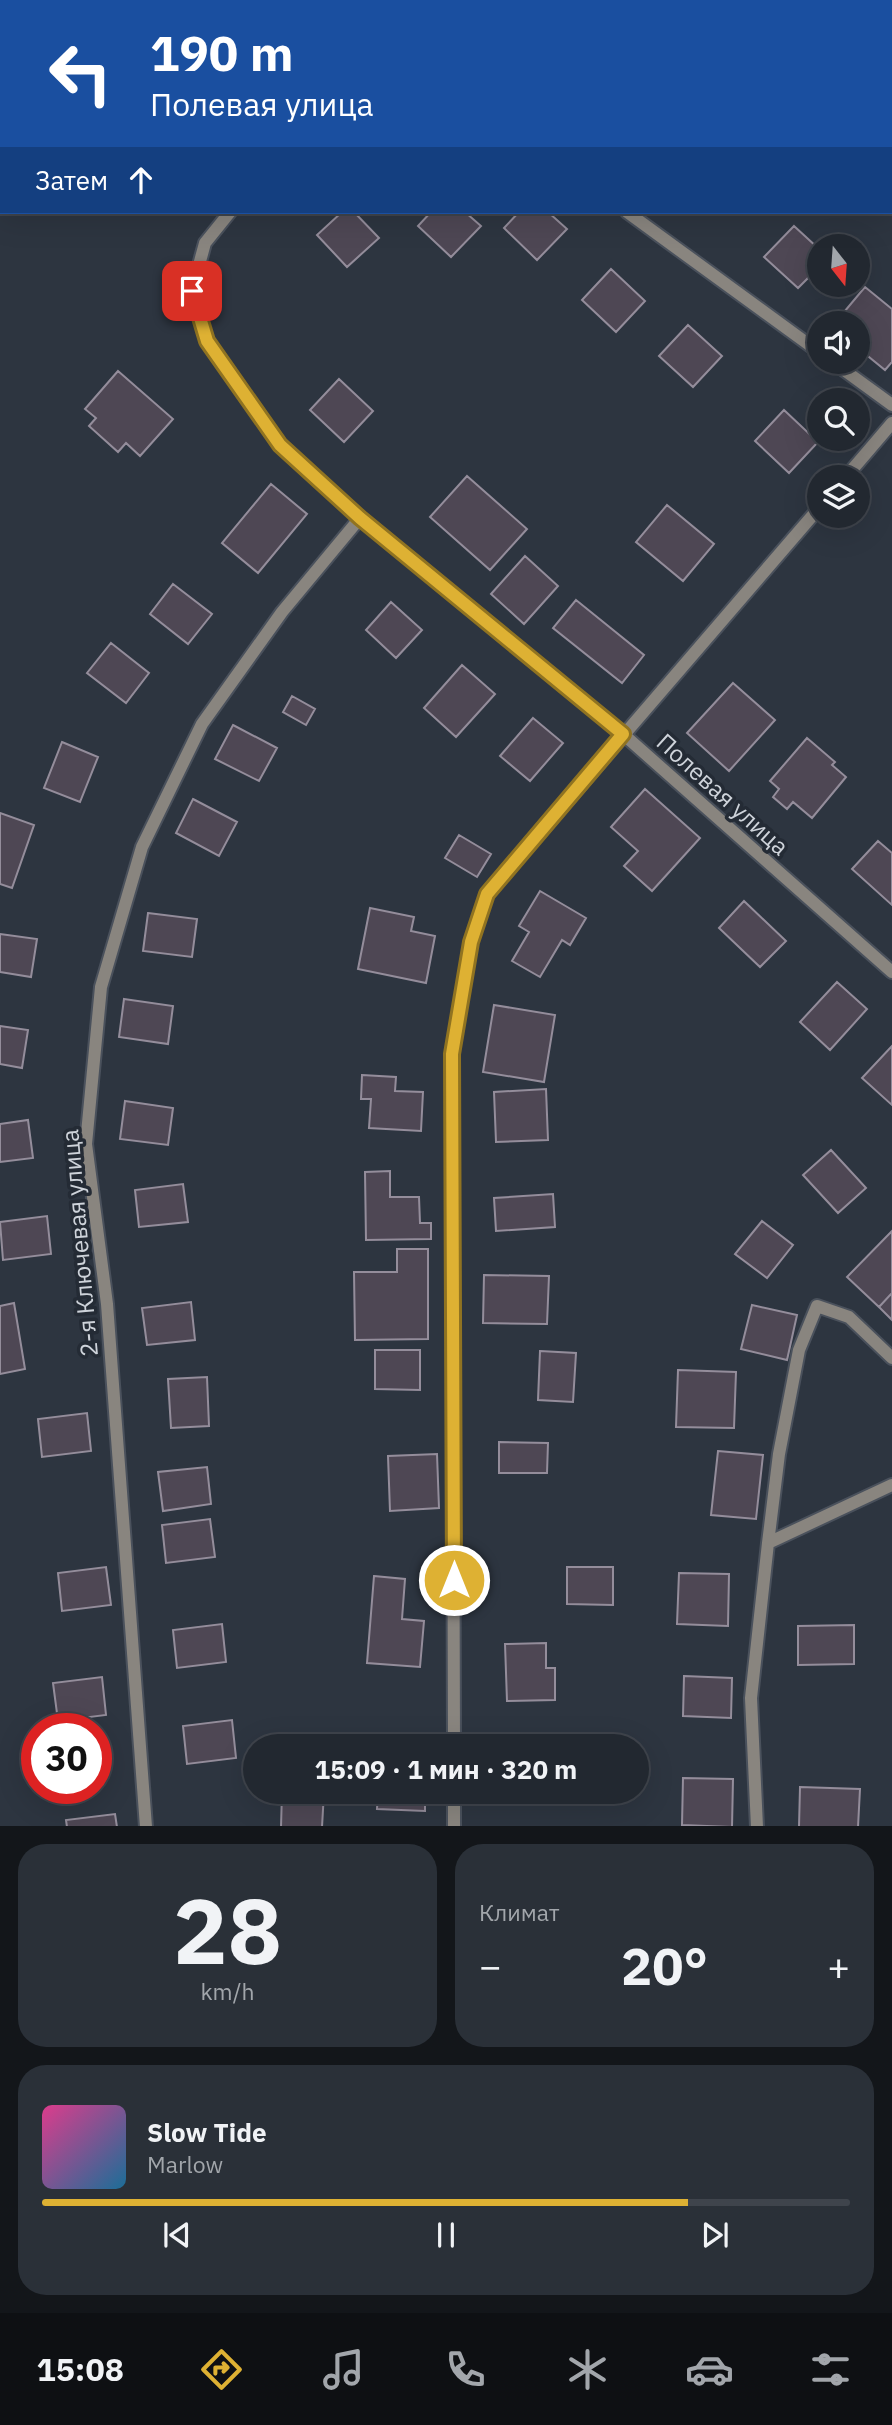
<!DOCTYPE html>
<html lang="ru">
<head>
<meta charset="utf-8">
<style>
	body { margin:0; font-family:"IBM Plex Sans",sans-serif; background:#2a3038; color:#f1f3f6; height:100vh; display:flex; flex-direction:column; font-size:26px; white-space:nowrap }
	* { box-sizing:border-box; margin:0 }
	p { font-size:23px; color:#a2a6ab }
	.icon { flex:none; width:38px; height:38px; fill:none; stroke:currentColor; stroke-width:2; stroke-linecap:round; stroke-linejoin:round }
	.map { position:relative; height:1826px; overflow:hidden }
	.drawer { display:flex; flex-direction:column; gap:18px; padding:18px; background:#13161a; flex:1 }
	.drawer>* { flex:none }
	.banner { position:absolute; left:0px; top:0px; width:892px; height:214px; box-shadow:0 7px 28px #0002,0 0 0 2px #3f444c; background:#1a4fa0; color:#fff; overflow:hidden }
	.needle { width:46px; rotate:163deg }
	.tools { position:absolute; left:807px; top:234px; display:grid; gap:14px }
	.tools a { display:grid; place-items:center; width:63px; height:63px; border-radius:50%; background:#222830; box-shadow:0 7px 28px #0002,0 0 0 2px #3f444c; font-size:35px }
	.speed { position:absolute; left:21px; top:1713px; display:flex; gap:14px; font-size:35px; font-weight:700; text-align:center }
	.speed>* { display:grid; place-content:center; width:91px; height:91px; border-radius:50%; background:#222830; box-shadow:0 7px 28px #0002,0 0 0 2px #3f444c; line-height:1 }
	.speed .limit { border:10px solid #d22; background:#fff; color:#111 }
	.pin { position:absolute; display:grid; place-items:center; width:60px; height:60px; color:#fff; margin:-30px; border-radius:14px; box-shadow:0 4px 10px #0006 }
	.me { position:absolute; width:77px; margin:-38px; rotate:0deg; stroke-linejoin:round; filter:drop-shadow(0 0 5px #0008) }
	.turn { display:flex; align-items:center; gap:24px; height:147px; padding:0 35px; font-size:32px }
	.turn .icon { width:91px; height:91px; stroke-width:2.5 }
	.turn b { display:block; font-size:49px; line-height:60px }
	.then { display:flex; align-items:center; height:66px; padding:0 35px; background:#0003; gap:14px; font-size:26px }
	.big { font-size:52px; font-weight:700; line-height:1.1 }
	.drawer .tile { flex:1; display:flex; flex-direction:column; justify-content:center; gap:10px; min-width:0; padding:0 24px; border-radius:28px; background:#2a3038 }
	.drawer .dial { align-items:center; gap:0 }
	.dial b { font-size:91px; line-height:1 }
	.song { display:flex; align-items:center; gap:21px }
	.cover { width:84px; height:84px; border-radius:10px; background:linear-gradient(135deg,hsl(330 70% 55%),hsl(200 70% 35%)) }
	.played { height:7px; border-radius:4px; background:linear-gradient(90deg,#deb133 80%,#3f444c 80%) }
	.keys { display:flex; justify-content:space-around; direction:ltr }
	.heat { display:flex; justify-content:space-between; align-items:center; font-size:38px; direction:ltr }
	.drawer .tiles { flex:1; display:grid; gap:18px; grid-template-columns:1fr 1fr }
	.tile:last-child { grid-column:span 2 }
	.trip { position:absolute; left:243px; top:1734px; width:406px; height:70px; border-radius:35px; background:#222830; box-shadow:0 7px 28px #0002,0 0 0 2px #3f444c; font-weight:700; line-height:70px; text-align:center }
	.tabs { display:flex; height:112px; justify-content:space-around; align-items:center; background:#0e1013; color:#a2a6ab }
	.tabs .icon { width:49px; height:49px }
	.tabs .selected { color:#deb133 }
	.tabs b { font-size:32px; color:#f1f3f6 }
	.map>svg:first-child { display:block }
</style>
</head>
<body>
<div class="map">
<svg width="892" height="1827" viewBox="0 0 892 1827">
	<rect width="100%" height="100%" fill="#2d3540"/>
	<path fill="#4e4754" stroke="#948d9b" stroke-width="2" d="M 487,0 L 541,0 L 542,2 L 485,2 Z
		M 0,151 L 2,153 L 2,197 L 0,196 Z
		M 342,212 L 354,212 L 379,238 L 347,267 L 317,235 Z
		M 431,212 L 465,212 L 481,226 L 451,257 L 418,226 Z
		M 519,212 L 548,212 L 567,229 L 537,260 L 504,228 Z
		M 794,226 L 819,249 L 819,267 L 798,288 L 764,257 Z
		M 611,269 L 645,301 L 616,332 L 582,300 Z
		M 865,287 L 892,309 L 892,362 L 885,370 L 858,348 L 858,324 L 834,324 Z
		M 688,325 L 722,356 L 693,387 L 659,356 Z
		M 118,371 L 173,419 L 140,456 L 126,443 L 118,452 L 89,426 L 96,418 L 85,409 Z
		M 339,379 L 373,411 L 344,442 L 310,410 Z
		M 784,410 L 818,442 L 789,473 L 755,441 Z
		M 467,476 L 527,529 L 490,570 L 430,517 Z
		M 271,484 L 307,514 L 258,573 L 222,543 Z
		M 667,505 L 714,544 L 683,581 L 636,542 Z
		M 525,556 L 558,586 L 524,624 L 491,594 Z
		M 173,584 L 212,614 L 188,644 L 150,614 Z
		M 576,600 L 644,655 L 622,683 L 553,628 Z
		M 391,602 L 422,630 L 396,658 L 366,630 Z
		M 111,643 L 149,673 L 126,703 L 87,673 Z
		M 462,665 L 495,694 L 456,737 L 424,708 Z
		M 733,683 L 775,720 L 729,771 L 687,733 Z
		M 292,696 L 315,709 L 306,725 L 283,712 Z
		M 533,718 L 563,743 L 530,781 L 500,756 Z
		M 233,725 L 277,748 L 259,781 L 215,759 Z
		M 807,738 L 835,762 L 832,765 L 846,777 L 812,818 L 793,802 L 787,809 L 773,797 L 779,789 L 770,781 Z
		M 62,742 L 98,757 L 80,802 L 44,788 Z
		M 645,789 L 700,838 L 652,891 L 624,866 L 638,851 L 611,827 Z
		M 193,799 L 237,822 L 219,856 L 176,833 Z
		M 0,813 L 34,825 L 12,888 L 0,884 Z
		M 459,835 L 491,854 L 477,877 L 445,858 Z
		M 878,841 L 892,853 L 892,905 L 852,869 Z
		M 540,891 L 586,918 L 570,945 L 562,940 L 540,977 L 512,961 L 529,932 L 519,926 Z
		M 744,901 L 786,941 L 760,967 L 719,928 Z
		M 370,908 L 414,917 L 411,931 L 435,936 L 426,983 L 358,969 Z
		M 148,913 L 197,919 L 192,957 L 143,951 Z
		M 0,934 L 37,939 L 31,977 L 0,972 Z
		M 837,982 L 867,1009 L 830,1050 L 800,1022 Z
		M 124,999 L 173,1006 L 168,1044 L 119,1037 Z
		M 494,1005 L 555,1015 L 544,1082 L 483,1072 Z
		M 0,1026 L 28,1030 L 22,1068 L 0,1064 Z
		M 892,1046 L 892,1105 L 862,1078 Z
		M 362,1075 L 396,1077 L 395,1091 L 423,1092 L 421,1131 L 369,1128 L 371,1099 L 361,1099 Z
		M 546,1089 L 548,1140 L 496,1142 L 494,1092 Z
		M 125,1101 L 173,1108 L 168,1145 L 120,1139 Z
		M 28,1120 L 33,1158 L 0,1162 L 0,1124 Z
		M 831,1150 L 866,1188 L 838,1213 L 803,1175 Z
		M 390,1171 L 390,1197 L 419,1197 L 420,1223 L 431,1223 L 431,1239 L 366,1240 L 365,1172 Z
		M 183,1184 L 188,1222 L 139,1227 L 135,1190 Z
		M 553,1194 L 555,1227 L 496,1231 L 494,1198 Z
		M 47,1216 L 51,1254 L 3,1260 L 0,1222 Z
		M 762,1221 L 793,1245 L 767,1278 L 735,1254 Z
		M 892,1231 L 892,1293 L 879,1307 L 847,1277 Z
		M 397,1249 L 428,1249 L 428,1339 L 355,1340 L 354,1272 L 397,1272 Z
		M 484,1275 L 549,1276 L 547,1324 L 483,1323 Z
		M 892,1293 L 892,1320 L 879,1307 Z
		M 191,1302 L 195,1340 L 147,1345 L 142,1308 Z
		M 14,1303 L 25,1369 L 0,1374 L 0,1306 Z
		M 752,1305 L 797,1315 L 787,1360 L 741,1349 Z
		M 375,1350 L 420,1350 L 420,1390 L 375,1389 Z
		M 540,1351 L 576,1353 L 573,1402 L 538,1400 Z
		M 678,1370 L 736,1372 L 734,1428 L 676,1427 Z
		M 207,1377 L 209,1426 L 171,1428 L 168,1379 Z
		M 87,1413 L 91,1451 L 42,1457 L 38,1419 Z
		M 499,1442 L 548,1443 L 547,1473 L 499,1473 Z
		M 718,1451 L 763,1455 L 756,1519 L 711,1515 Z
		M 437,1454 L 439,1508 L 390,1511 L 388,1456 Z
		M 207,1467 L 211,1504 L 163,1511 L 158,1472 Z
		M 210,1519 L 215,1557 L 166,1563 L 162,1525 Z
		M 106,1567 L 111,1605 L 62,1611 L 58,1573 Z
		M 567,1567 L 613,1567 L 613,1605 L 567,1604 Z
		M 679,1573 L 729,1574 L 728,1626 L 677,1624 Z
		M 374,1576 L 405,1579 L 402,1619 L 424,1621 L 420,1667 L 367,1663 Z
		M 222,1624 L 226,1662 L 177,1668 L 173,1630 Z
		M 854,1625 L 854,1664 L 798,1665 L 798,1626 Z
		M 546,1643 L 546,1668 L 555,1668 L 555,1700 L 507,1701 L 505,1644 Z
		M 684,1676 L 732,1678 L 731,1718 L 683,1716 Z
		M 102,1677 L 106,1715 L 58,1721 L 53,1683 Z
		M 232,1720 L 236,1758 L 187,1764 L 183,1726 Z
		M 553,1743 L 553,1746 L 502,1746 L 502,1744 Z
		M 683,1778 L 733,1779 L 732,1827 L 682,1825 Z
		M 800,1787 L 860,1789 L 858,1827 L 799,1827 Z
		M 282,1792 L 324,1792 L 322,1827 L 281,1827 Z
		M 378,1792 L 425,1792 L 425,1811 L 377,1809 Z
		M 502,1792 L 553,1792 L 554,1803 L 502,1803 Z
		M 115,1814 L 117,1827 L 67,1827 L 66,1820 Z"/>
	<g fill="none" stroke-linecap="round" stroke-linejoin="round">
		<defs>
			<path id="minor" d="M 445,2 L 447,0
				M 230,212 L 205,243 L 192,291 L 207,341 L 280,445 L 360,518 L 623,734 L 892,972
				M 627,212 L 819,352
				M 833,362 L 892,405
				M 845,478 L 892,423
				M 768,1543 L 892,1485
				M 454,1746 L 452,1054 L 471,942 L 487,894 L 819,508
				M 454,1792 L 454,1827
				M 146,1827 L 107,1304 L 86,1144 L 101,987 L 142,847 L 202,724 L 282,612 L 360,518
				M 757,1827 L 751,1698 L 768,1543 L 779,1454 L 799,1350 L 817,1306 L 849,1317 L 892,1358"/>
		</defs>
		<use href="#minor" stroke="#4a515c" stroke-width="16"/>
		<use href="#minor" stroke="#89857f" stroke-width="12"/>
	</g>
	<g fill="none" stroke-linecap="round" stroke-linejoin="round">
		<defs>
			<path id="route" d="M 192,291 L 207,341 L 280,445 L 360,518 L 623,734 L 487,894 L 471,942 L 452,1054 L 454,1580"/>
		</defs>
		<use href="#route" stroke="#907321" stroke-width="18"/>
		<use href="#route" stroke="#deb133" stroke-width="12"/>
	</g>
	<g text-anchor="middle" dominant-baseline="central" stroke-width="7" stroke-linejoin="round" paint-order="stroke">
		<g font-size="24" fill="#ced3da" stroke="#242b35">
			<text transform="translate(723 794) rotate(42)">Полевая улица</text>
			<text transform="translate(79 1243) rotate(-95)">2-я Ключевая улица</text>
		</g>
	</g>
</svg>
<div class="tools">
<a><svg class="needle" viewBox="-14 -14 28 28"><path d="M0-13l5 13h-10z" fill="#e53935"/><path d="M0 13l5-13h-10z" fill="#a2a6ab"/></svg></a>
<a><svg class="icon" aria-label="sound" viewBox="0 0 24 24"><path d="M4 9h4l5-4v14l-5-4H4zM17 9q2 3 0 6"/></svg></a>
<a><svg class="icon" aria-label="search" viewBox="0 0 24 24"><circle cx="10" cy="10" r="6"/><path d="M15 15l6 6"/></svg></a>
<a><svg class="icon" aria-label="layers" viewBox="0 0 24 24"><path d="M12 4l9 5-9 5-9-5zM3 14l9 5 9-5"/></svg></a>
</div>
<div class="speed"><div class="limit">30</div></div>
<div class="pin" style="left:192px;top:291px;background:#d93025"><svg class="icon" aria-label="arrive" viewBox="0 0 24 24"><path d="M6 21V4h12l-3 4 3 4H6"/></svg></div>
<svg class="me" style="left:454px;top:1580px" viewBox="-20 -20 40 40"><circle r="17" fill="#deb133" stroke="#fff" stroke-width="3"/><path d="M0-11L8 9 0 5-8 9z" fill="#fff"/></svg>
<div class="trip">15:09 · 1 мин · 320 m</div>
<div class="banner">
<div class="turn"><svg class="icon" aria-label="left" viewBox="0 0 24 24"><path d="M17 20v-9H6M10 6l-5 5 5 5"/></svg><div><b>190 m</b>Полевая улица</div></div>
<div class="then">Затем<svg class="icon" aria-label="ahead" viewBox="0 0 24 24"><path d="M12 20V5M6 11l6-6 6 6"/></svg></div>
</div>
</div>
<section class="drawer">
<div class="tiles">
<div class="tile dial"><b>28</b><p>km/h</p></div>
<div class="tile"><p>Климат</p>
<div class="heat"><a>−</a><b class="big">20°</b><a>+</a></div>
</div>
<div class="tile">
<div class="song"><i class="cover"></i><div><b>Slow Tide</b><p>Marlow</p></div></div>
<div class="played"></div>
<div class="keys"><svg class="icon" aria-label="previous" viewBox="0 0 24 24"><path d="M18 5L8 12l10 7zM5 5v14"/></svg><svg class="icon" aria-label="pause" viewBox="0 0 24 24"><path d="M8 5v14M16 5v14"/></svg><svg class="icon" aria-label="next" viewBox="0 0 24 24"><path d="M6 5l10 7-10 7zM19 5v14"/></svg></div>
</div>
</div>
</section>
<nav class="tabs">
<b>15:08</b>
<svg class="icon selected" aria-label="directions" viewBox="0 0 24 24"><path d="M12 3l9 9-9 9-9-9zM9 14v-3h6M13 9l2 2-2 2"/></svg>
<svg class="icon" aria-label="music" viewBox="0 0 24 24"><path d="M9 18V5l10-2v13"/><circle cx="6" cy="18" r="3"/><circle cx="16" cy="16" r="3"/></svg>
<svg class="icon" aria-label="phone" viewBox="0 0 24 24"><path d="M5 4h4l2 5-3 2q2 4 5 5l2-3 5 2v4C11 20 4 13 5 4z"/></svg>
<svg class="icon" aria-label="climate" viewBox="0 0 24 24"><path d="M12 3v18M4 7l16 10M4 17L20 7"/></svg>
<svg class="icon" aria-label="car" viewBox="0 0 24 24"><path d="M5 17H2v-5l4-1 3-4h7l3 4 3 1v5h-3M9 17h6M6 11h13"/><circle cx="7" cy="17" r="2"/><circle cx="17" cy="17" r="2"/></svg>
<svg class="icon" aria-label="filters" viewBox="0 0 24 24"><path d="M4 7h16M4 17h16"/><circle cx="9" cy="7" r="2"/><circle cx="15" cy="17" r="2"/></svg>
</nav>
</body>
</html>
